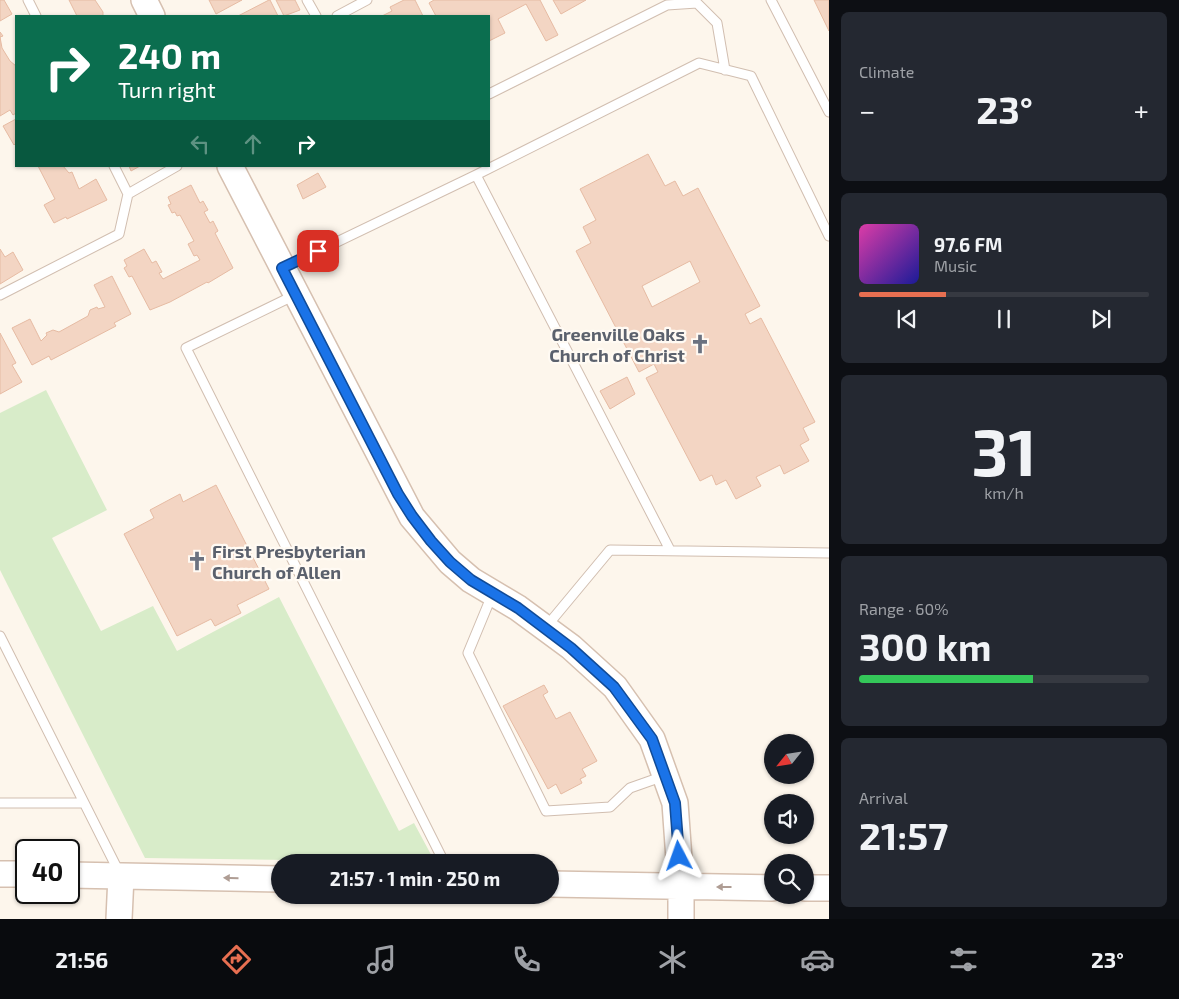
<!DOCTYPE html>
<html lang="en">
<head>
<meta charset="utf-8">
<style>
	body { margin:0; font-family:"Exo 2",sans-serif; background:#242831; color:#f1f3f6; height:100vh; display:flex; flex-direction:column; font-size:19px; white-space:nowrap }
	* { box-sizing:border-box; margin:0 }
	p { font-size:16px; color:#9ea1a6 }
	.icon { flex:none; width:28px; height:28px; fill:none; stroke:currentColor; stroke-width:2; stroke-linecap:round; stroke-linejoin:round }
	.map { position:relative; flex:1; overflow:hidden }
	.side { display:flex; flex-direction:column; gap:12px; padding:12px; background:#0d0f14; width:350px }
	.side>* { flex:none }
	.guide { position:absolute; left:15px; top:15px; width:475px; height:152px; border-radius:0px; box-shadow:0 1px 4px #0004; background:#0b6e4f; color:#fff; overflow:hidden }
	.needle { width:32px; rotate:240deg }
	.fabs { position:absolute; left:764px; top:734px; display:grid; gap:10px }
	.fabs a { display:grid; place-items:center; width:50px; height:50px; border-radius:50%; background:#171b24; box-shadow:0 1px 4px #0004; font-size:25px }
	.speed { position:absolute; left:15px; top:839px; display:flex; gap:10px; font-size:25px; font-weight:700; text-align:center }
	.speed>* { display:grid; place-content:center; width:65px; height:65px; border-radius:50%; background:#171b24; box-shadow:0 1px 4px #0004; line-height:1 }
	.speed .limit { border:2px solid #111; border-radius:8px; background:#fff; color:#111 }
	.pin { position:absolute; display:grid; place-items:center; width:42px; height:42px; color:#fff; margin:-21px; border-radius:10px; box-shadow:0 2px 8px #0006 }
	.me { position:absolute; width:55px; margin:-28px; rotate:356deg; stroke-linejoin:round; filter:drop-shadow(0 0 4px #0008) }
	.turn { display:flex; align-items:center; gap:18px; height:105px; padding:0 20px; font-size:22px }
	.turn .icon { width:65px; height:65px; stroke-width:2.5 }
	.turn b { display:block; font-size:35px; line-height:42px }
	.lanes { display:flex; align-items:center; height:48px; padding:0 20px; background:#0003; justify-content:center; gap:25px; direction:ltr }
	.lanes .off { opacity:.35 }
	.big { font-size:38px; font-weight:700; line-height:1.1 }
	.side .card { flex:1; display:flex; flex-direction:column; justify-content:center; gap:8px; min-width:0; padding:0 18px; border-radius:8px; background:#242831 }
	.side .dial { align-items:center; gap:0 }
	.dial b { font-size:65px; line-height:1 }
	.song { display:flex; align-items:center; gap:15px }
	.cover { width:60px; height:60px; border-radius:8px; background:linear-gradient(135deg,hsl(320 70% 55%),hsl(240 70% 35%)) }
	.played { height:5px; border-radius:2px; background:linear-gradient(90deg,#e76f51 30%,#363941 30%) }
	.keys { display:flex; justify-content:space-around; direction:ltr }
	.heat { display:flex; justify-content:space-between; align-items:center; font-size:28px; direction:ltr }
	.charge { height:8px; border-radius:4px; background:linear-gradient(90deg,#34c759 60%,#363941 0) }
	.trip { position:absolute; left:271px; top:854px; width:288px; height:50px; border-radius:25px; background:#171b24; box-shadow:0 1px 4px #0004; font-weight:700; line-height:50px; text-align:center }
	.dock { display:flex; height:80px; justify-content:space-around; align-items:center; background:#090b0e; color:#9ea1a6 }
	.dock .icon { width:35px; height:35px }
	.dock .selected { color:#e76f51 }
	.dock b { font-size:22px; color:#f1f3f6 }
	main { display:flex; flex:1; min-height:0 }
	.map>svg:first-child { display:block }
</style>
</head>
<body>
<main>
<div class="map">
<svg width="829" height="919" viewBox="0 0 829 919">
	<rect width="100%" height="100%" fill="#fdf6ec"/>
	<path fill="#d8ecc9" d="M 46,390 L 107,510 L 52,538 L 101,631 L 153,606 L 177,651 L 279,597 L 399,831 L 414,823 L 435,862 L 145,858 L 0,570 L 0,413 Z"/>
	<path fill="#f3d5c3" stroke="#e6bba3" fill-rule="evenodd" d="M 0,0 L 4,0 L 12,14 L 0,21 Z
		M 69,0 L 95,0 L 103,12 L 103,16 L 77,16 Z
		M 209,0 L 242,0 L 216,14 Z
		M 270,0 L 278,16 L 238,16 L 269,0 Z
		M 276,0 L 295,0 L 300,10 L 284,16 Z
		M 404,0 L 415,0 L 423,16 L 382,16 L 392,11 L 390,7 Z
		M 434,0 L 540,0 L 558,35 L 546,41 L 526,4 L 498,19 L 505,33 L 489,41 L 489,16 L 436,16 L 429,3 Z
		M 553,0 L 586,0 L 561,14 Z
		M 814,0 L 829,0 L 829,31 Z
		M 0,32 L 3,36 L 0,37 L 2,48 L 10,61 L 16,66 L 16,113 L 13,115 L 10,110 L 0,116 Z
		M 16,119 L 16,143 L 14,145 L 3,126 Z
		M 648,154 L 665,186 L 675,181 L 683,196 L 698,188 L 760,306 L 745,314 L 750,324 L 761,318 L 815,422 L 803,428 L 809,440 L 800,445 L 809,461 L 784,474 L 780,465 L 756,477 L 761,486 L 736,499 L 726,480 L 716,485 L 712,475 L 700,481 L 646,378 L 658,372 L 654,364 L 639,372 L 576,251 L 591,243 L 583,227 L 596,220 L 580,189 ZM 690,261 L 700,282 L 652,307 L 642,286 Z
		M 38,166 L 63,166 L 69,173 L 72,172 L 79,189 L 96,179 L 107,200 L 67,219 L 66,217 L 54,223 L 44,205 L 55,199 Z
		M 129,166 L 140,166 L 131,171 Z
		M 318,173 L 326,187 L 303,199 L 297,185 Z
		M 191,185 L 200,203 L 203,201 L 208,210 L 204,212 L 210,223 L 213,221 L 218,231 L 215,233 L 233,268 L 208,283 L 207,282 L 170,302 L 150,310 L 132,276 L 129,277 L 124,268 L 127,266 L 124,260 L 144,249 L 152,263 L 156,261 L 162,272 L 159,273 L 163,279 L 200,260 L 197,255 L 194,256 L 188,244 L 194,241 L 180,215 L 177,216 L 175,212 L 172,213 L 168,205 L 171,204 L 168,197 Z
		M 0,249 L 5,257 L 13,252 L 23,270 L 0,284 Z
		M 112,276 L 131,314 L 114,323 L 116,326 L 51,360 L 49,356 L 32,365 L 12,328 L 30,319 L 41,341 L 47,335 L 46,333 L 53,330 L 59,332 L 88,316 L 90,310 L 97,307 L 98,309 L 105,307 L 94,285 Z
		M 0,333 L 16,363 L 12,365 L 22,382 L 0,394 Z
		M 627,377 L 635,394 L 610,409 L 600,391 Z
		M 216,485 L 269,589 L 237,605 L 241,613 L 215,626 L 211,619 L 177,636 L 124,534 L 154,518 L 150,510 L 180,494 L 183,502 Z
		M 544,685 L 548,692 L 543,695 L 556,719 L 570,712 L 597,761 L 582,769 L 586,776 L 580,779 L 582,783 L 561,794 L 556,784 L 548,789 L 503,706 Z"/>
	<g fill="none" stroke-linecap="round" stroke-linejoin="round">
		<defs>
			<path id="lane" d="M 28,0 L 36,16
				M 307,0 L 316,16
				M 771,0 L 829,112
				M 337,16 L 367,0
				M 489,94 L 667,5 L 697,3 L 717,23 L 725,70
				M 114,166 L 128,194
				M 476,175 L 670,550
				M 285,267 L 476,175 L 699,63 L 751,76 L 829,236
				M 0,295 L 119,234 L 128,194 L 177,166
				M 295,295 L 186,348 L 444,862
				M 492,595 L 468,653 L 546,811 L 610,807 L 630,788 L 664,776
				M 546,627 L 610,550 L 829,553
				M 0,636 L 120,874
				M 0,803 L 84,803"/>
			<path id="secondary" d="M 144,0 L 152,16
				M 230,166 L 412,517 L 450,562 L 471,580 L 518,608 L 571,647 L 615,687 L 652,739 L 675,803 L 681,887 L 681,919
				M 0,874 L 26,874
				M 69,875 L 280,879
				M 550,884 L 772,888
				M 805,888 L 829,888
				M 119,919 L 121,876"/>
		</defs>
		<use href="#lane" stroke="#d1beb0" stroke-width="11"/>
		<use href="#secondary" stroke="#d6c0b0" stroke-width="28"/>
		<use href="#lane" stroke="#fff" stroke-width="9"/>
		<use href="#secondary" stroke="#fff" stroke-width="25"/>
	</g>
	<defs><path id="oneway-solid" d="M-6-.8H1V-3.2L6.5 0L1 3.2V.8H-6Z" transform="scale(1.25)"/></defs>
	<g fill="#af9d94">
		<use href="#oneway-solid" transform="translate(231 878) rotate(-179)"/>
		<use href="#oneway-solid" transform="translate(724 887) rotate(-180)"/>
	</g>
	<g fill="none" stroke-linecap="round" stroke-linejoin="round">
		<defs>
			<path id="route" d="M 318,251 L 282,268 L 398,494 L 412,516 L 431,541 L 450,562 L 471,580 L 518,608 L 571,648 L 614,687 L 652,739 L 675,803 L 679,856"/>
		</defs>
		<use href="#route" stroke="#114b97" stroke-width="12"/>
		<use href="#route" stroke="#1a73e8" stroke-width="9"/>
	</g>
	<defs>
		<symbol id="church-bare" viewBox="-9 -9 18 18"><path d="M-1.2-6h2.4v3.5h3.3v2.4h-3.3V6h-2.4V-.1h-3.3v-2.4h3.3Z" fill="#6b7280" stroke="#fffaf3" stroke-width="2.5" paint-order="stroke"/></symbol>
	</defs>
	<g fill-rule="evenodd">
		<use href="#church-bare" x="686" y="330" width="28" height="28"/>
		<use href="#church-bare" x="183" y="547" width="28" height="28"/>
	</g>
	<g text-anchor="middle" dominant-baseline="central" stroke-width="4.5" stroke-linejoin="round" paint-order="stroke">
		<g font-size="18" font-weight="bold" fill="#5b616d" stroke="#fffaf3" text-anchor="end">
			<text x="685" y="334">Greenville Oaks<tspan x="685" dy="21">Church of Christ</tspan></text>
			<text x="212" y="551" text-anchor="start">First Presbyterian<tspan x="212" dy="21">Church of Allen</tspan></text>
		</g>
	</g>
</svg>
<div class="fabs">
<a><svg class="needle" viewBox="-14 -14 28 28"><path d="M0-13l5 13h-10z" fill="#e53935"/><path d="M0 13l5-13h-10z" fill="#9ea1a6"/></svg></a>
<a><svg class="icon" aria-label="sound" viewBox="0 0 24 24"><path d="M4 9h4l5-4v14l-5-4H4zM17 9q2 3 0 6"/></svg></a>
<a><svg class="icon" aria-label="search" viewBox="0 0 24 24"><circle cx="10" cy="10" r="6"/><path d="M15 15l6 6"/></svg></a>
</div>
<div class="speed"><div class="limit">40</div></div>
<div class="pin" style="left:318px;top:251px;background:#d93025"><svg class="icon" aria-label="arrive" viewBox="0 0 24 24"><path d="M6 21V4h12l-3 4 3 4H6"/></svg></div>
<svg class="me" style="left:679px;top:856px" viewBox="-20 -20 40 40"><path d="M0-17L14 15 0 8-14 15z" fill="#1a73e8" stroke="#fff" stroke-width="4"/></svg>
<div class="trip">21:57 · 1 min · 250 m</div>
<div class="guide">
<div class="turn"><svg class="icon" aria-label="right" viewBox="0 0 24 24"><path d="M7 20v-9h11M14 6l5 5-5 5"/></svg><div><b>240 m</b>Turn right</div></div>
<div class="lanes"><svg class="icon off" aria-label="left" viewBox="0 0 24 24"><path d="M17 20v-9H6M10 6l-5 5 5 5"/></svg><svg class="icon off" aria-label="ahead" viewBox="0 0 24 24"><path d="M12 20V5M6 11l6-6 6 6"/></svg><svg class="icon" aria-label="right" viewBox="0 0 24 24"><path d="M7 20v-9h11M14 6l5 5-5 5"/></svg></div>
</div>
</div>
<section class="side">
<div class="card"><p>Climate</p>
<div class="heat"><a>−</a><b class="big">23°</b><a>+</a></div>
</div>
<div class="card">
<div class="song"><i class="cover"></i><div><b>97.6 FM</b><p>Music</p></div></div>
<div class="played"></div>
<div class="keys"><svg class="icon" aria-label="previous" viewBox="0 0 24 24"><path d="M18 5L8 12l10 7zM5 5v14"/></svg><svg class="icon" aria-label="pause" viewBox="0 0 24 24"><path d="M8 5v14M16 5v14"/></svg><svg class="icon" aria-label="next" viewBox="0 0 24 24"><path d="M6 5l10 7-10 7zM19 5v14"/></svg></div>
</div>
<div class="card dial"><b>31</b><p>km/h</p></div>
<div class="card"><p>Range · 60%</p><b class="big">300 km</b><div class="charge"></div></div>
<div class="card"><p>Arrival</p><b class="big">21:57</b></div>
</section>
</main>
<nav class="dock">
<b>21:56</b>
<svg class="icon selected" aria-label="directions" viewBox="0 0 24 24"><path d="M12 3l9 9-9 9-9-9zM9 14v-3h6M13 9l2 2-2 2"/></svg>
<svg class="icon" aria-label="music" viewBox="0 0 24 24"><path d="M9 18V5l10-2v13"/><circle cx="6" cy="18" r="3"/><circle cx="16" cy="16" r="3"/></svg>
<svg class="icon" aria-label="phone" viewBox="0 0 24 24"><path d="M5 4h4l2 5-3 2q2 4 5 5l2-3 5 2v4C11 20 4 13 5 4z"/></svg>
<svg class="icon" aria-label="climate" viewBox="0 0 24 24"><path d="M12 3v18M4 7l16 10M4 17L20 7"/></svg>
<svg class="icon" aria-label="car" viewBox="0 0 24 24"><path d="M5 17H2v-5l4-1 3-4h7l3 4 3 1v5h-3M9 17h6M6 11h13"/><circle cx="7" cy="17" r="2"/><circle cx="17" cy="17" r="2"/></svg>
<svg class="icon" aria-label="filters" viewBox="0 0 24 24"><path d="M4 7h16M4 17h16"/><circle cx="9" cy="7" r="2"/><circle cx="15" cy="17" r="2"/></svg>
<b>23°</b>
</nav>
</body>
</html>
